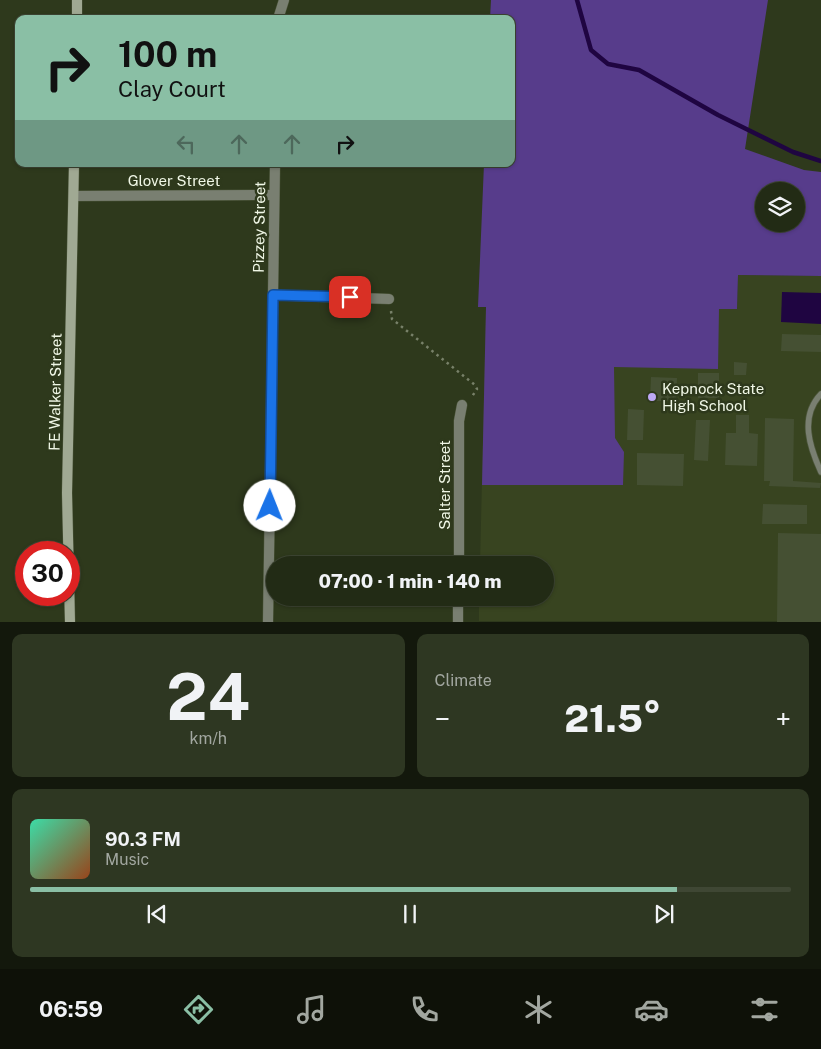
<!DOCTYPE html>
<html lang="en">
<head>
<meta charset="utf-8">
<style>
	body { margin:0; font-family:"Public Sans",sans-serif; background:#2e3722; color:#f1f3f6; height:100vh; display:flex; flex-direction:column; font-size:19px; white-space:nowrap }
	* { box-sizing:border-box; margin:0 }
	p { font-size:16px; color:#a2a7a0 }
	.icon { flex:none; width:28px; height:28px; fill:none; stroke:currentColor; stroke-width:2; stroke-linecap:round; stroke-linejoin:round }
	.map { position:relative; height:622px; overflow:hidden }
	.panel { display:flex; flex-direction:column; gap:12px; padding:12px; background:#13180c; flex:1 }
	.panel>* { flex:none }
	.top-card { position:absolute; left:15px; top:15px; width:500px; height:152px; border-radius:10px; box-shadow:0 1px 4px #0004,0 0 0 1px #3f4734; background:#8abfa5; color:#111; overflow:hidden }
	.buttons { position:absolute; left:755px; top:182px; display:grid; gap:10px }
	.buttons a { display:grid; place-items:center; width:50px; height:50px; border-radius:50%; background:#222b15; box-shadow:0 1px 4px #0004,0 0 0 1px #3f4734; font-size:25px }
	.speed { position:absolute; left:15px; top:541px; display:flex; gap:10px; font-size:25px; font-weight:700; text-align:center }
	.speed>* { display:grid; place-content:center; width:65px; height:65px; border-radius:50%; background:#222b15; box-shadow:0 1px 4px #0004,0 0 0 1px #3f4734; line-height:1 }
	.speed .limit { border:8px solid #d22; background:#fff; color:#111 }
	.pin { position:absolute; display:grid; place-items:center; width:42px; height:42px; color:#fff; margin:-21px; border-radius:10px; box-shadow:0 2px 8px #0006 }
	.me { position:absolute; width:55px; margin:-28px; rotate:1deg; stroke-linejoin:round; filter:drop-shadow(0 0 4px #0008) }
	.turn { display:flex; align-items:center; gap:18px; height:105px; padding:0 20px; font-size:22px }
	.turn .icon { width:65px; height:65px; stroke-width:2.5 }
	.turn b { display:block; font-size:35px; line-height:42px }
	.lanes { display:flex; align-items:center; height:48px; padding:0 20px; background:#0003; justify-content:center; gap:25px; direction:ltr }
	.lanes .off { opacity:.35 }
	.big { font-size:38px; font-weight:800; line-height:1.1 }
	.panel .tile { flex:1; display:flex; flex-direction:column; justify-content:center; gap:8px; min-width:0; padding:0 18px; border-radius:10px; background:#2e3722 }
	.panel .dial { align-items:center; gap:0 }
	.dial b { font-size:65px; line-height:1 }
	.song { display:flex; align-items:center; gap:15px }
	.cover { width:60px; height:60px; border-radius:8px; background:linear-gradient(135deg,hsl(160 70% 55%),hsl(20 70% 35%)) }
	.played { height:5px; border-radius:2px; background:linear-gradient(90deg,#8abfa5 85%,#3f4734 85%) }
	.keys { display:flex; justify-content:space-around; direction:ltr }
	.heat { display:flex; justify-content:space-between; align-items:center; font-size:28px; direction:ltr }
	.panel .tiles { flex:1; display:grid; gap:12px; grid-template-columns:1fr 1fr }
	.tile:last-child { grid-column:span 2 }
	.trip { position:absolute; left:266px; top:556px; width:288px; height:50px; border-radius:25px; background:#222b15; box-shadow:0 1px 4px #0004,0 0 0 1px #3f4734; font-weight:800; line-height:50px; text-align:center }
	.dock { display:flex; height:80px; justify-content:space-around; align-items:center; background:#0e1108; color:#a2a7a0 }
	.dock .icon { width:35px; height:35px }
	.dock .selected { color:#8abfa5 }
	.dock b { font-size:22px; color:#f1f3f6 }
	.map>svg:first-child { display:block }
</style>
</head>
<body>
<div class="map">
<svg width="821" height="622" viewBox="0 0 821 622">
	<rect width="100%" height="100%" fill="#2e391c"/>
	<path fill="#384420" d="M 738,275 L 821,276 L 821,621 L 479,621 L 479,598 L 545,598 L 545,565 L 480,565 L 486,307 L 737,309 Z"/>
	<path fill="#573c8b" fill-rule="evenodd" d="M 491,0 L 768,0 L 745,149 L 804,170 L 821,172 L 821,276 L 738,275 L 737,309 L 719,309 L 718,369 L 614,367 L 615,438 L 624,452 L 623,485 L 482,485 L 486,307 L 478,307 L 484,164 L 511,164 L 511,19 L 490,19 ZM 764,191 L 796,191 L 796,224 L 764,224 Z"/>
	<path fill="#1f0541" d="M 782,292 L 821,293 L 821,324 L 781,322 Z"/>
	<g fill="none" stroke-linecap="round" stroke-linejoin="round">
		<path stroke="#1f0541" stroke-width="4.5" d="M 577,0 L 591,50 L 608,64 L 639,70 L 718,115 L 793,152 L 821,161"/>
	</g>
	<path fill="#455033" d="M 782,334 L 821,335 L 821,352 L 781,351 Z
		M 734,362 L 747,363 L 746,375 L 734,375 Z
		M 698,373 L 719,373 L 719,398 L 698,398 Z
		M 651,377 L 677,378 L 676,401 L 650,401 Z
		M 628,409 L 644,410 L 643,440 L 627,440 Z
		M 736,415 L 749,415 L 749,433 L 758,434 L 757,466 L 725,465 L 726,433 L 736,433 Z
		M 765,418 L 794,419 L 793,481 L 821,483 L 820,488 L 769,486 L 770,481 L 764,481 Z
		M 696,420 L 710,420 L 708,461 L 694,460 Z
		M 637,453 L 684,454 L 683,486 L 637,485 Z
		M 763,504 L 807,505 L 807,524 L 762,524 Z
		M 778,533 L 821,534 L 821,622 L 777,622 Z"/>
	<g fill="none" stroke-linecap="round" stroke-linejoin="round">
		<defs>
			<path id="lane" d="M 821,394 C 799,417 810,448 821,472"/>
			<path id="street" d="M 278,19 L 284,0
				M 74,196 L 274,195
				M 273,295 L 389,299
				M 459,565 L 459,421 L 462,405
				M 268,622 L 275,164
				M 458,622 L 458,598"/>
			<path id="secondary" d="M 77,19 L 77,0
				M 70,622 L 67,493 L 74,164"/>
		</defs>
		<use href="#lane" stroke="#4d573c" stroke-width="7"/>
		<use href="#street" stroke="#4d573c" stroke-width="11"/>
		<use href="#secondary" stroke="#4d573c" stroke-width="11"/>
		<path stroke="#788169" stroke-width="2.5" stroke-dasharray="2.5 4" stroke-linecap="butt" d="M 391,311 L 392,319 L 475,385 L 477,389 L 471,398"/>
		<use href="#lane" stroke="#797f71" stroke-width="5.5"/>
		<use href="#street" stroke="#797f71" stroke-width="10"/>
		<use href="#secondary" stroke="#a0a993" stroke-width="10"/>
	</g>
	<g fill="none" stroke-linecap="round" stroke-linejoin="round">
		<defs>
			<path id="route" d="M 270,506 L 273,295 L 350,297"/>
		</defs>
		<use href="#route" stroke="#114b97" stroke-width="12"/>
		<use href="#route" stroke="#1a73e8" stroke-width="9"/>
	</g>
	<circle fill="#bea9f5" stroke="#2e391c" stroke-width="2" cx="652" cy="397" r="5"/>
	<g text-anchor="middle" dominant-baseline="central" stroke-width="5" stroke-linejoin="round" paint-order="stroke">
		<g font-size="15" fill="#f0f7e6" stroke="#2e391c">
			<text x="174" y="180">Glover Street</text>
			<text transform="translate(259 227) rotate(-89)">Pizzey Street</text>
			<text transform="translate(55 392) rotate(-89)">FE Walker Street</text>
			<text transform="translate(444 485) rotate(-90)">Salter Street</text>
		</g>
		<g font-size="15" fill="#f0f7e6" stroke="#2e391c" text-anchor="start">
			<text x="662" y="388">Kepnock State<tspan x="662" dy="17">High School</tspan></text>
		</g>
	</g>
</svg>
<div class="buttons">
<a><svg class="icon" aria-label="layers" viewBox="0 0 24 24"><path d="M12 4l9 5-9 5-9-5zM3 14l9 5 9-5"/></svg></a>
</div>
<div class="speed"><div class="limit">30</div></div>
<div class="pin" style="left:350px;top:297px;background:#d93025"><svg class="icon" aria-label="arrive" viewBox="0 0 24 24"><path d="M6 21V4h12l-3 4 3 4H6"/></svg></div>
<svg class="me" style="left:270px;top:506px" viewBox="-20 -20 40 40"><circle r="19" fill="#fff"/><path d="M0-13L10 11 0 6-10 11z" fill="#1a73e8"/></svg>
<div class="trip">07:00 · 1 min · 140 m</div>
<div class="top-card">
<div class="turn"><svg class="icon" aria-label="right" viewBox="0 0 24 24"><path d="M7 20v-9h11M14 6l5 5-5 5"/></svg><div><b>100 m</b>Clay Court</div></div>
<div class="lanes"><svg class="icon off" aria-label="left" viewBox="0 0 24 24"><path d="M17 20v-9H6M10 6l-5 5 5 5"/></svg><svg class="icon off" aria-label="ahead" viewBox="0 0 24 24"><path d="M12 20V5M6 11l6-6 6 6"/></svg><svg class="icon off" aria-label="ahead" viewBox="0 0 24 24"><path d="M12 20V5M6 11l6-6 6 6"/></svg><svg class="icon" aria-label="right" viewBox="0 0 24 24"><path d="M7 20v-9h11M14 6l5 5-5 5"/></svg></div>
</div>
</div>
<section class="panel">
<div class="tiles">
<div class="tile dial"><b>24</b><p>km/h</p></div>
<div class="tile"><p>Climate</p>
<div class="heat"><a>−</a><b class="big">21.5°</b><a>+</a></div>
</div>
<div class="tile">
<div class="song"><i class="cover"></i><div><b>90.3 FM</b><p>Music</p></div></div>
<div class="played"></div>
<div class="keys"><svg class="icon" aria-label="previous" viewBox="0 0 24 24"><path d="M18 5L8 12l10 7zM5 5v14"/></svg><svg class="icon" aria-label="pause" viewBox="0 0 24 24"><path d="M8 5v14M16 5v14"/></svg><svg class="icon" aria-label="next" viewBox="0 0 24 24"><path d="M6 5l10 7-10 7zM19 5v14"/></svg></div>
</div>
</div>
</section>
<nav class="dock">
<b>06:59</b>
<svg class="icon selected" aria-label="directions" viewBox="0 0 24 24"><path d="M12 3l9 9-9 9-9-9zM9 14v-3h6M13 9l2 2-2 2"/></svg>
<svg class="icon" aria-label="music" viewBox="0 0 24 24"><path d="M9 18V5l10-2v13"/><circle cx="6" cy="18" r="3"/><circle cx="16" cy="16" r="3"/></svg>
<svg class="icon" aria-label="phone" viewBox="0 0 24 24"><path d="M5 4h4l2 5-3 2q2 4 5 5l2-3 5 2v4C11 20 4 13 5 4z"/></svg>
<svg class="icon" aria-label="climate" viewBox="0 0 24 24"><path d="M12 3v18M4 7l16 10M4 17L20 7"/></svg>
<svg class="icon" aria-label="car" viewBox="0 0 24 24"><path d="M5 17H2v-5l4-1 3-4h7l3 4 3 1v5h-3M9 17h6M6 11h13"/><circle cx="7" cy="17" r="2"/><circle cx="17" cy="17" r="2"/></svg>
<svg class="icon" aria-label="filters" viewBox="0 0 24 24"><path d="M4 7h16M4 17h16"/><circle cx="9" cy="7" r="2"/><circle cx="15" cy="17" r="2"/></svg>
</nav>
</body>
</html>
